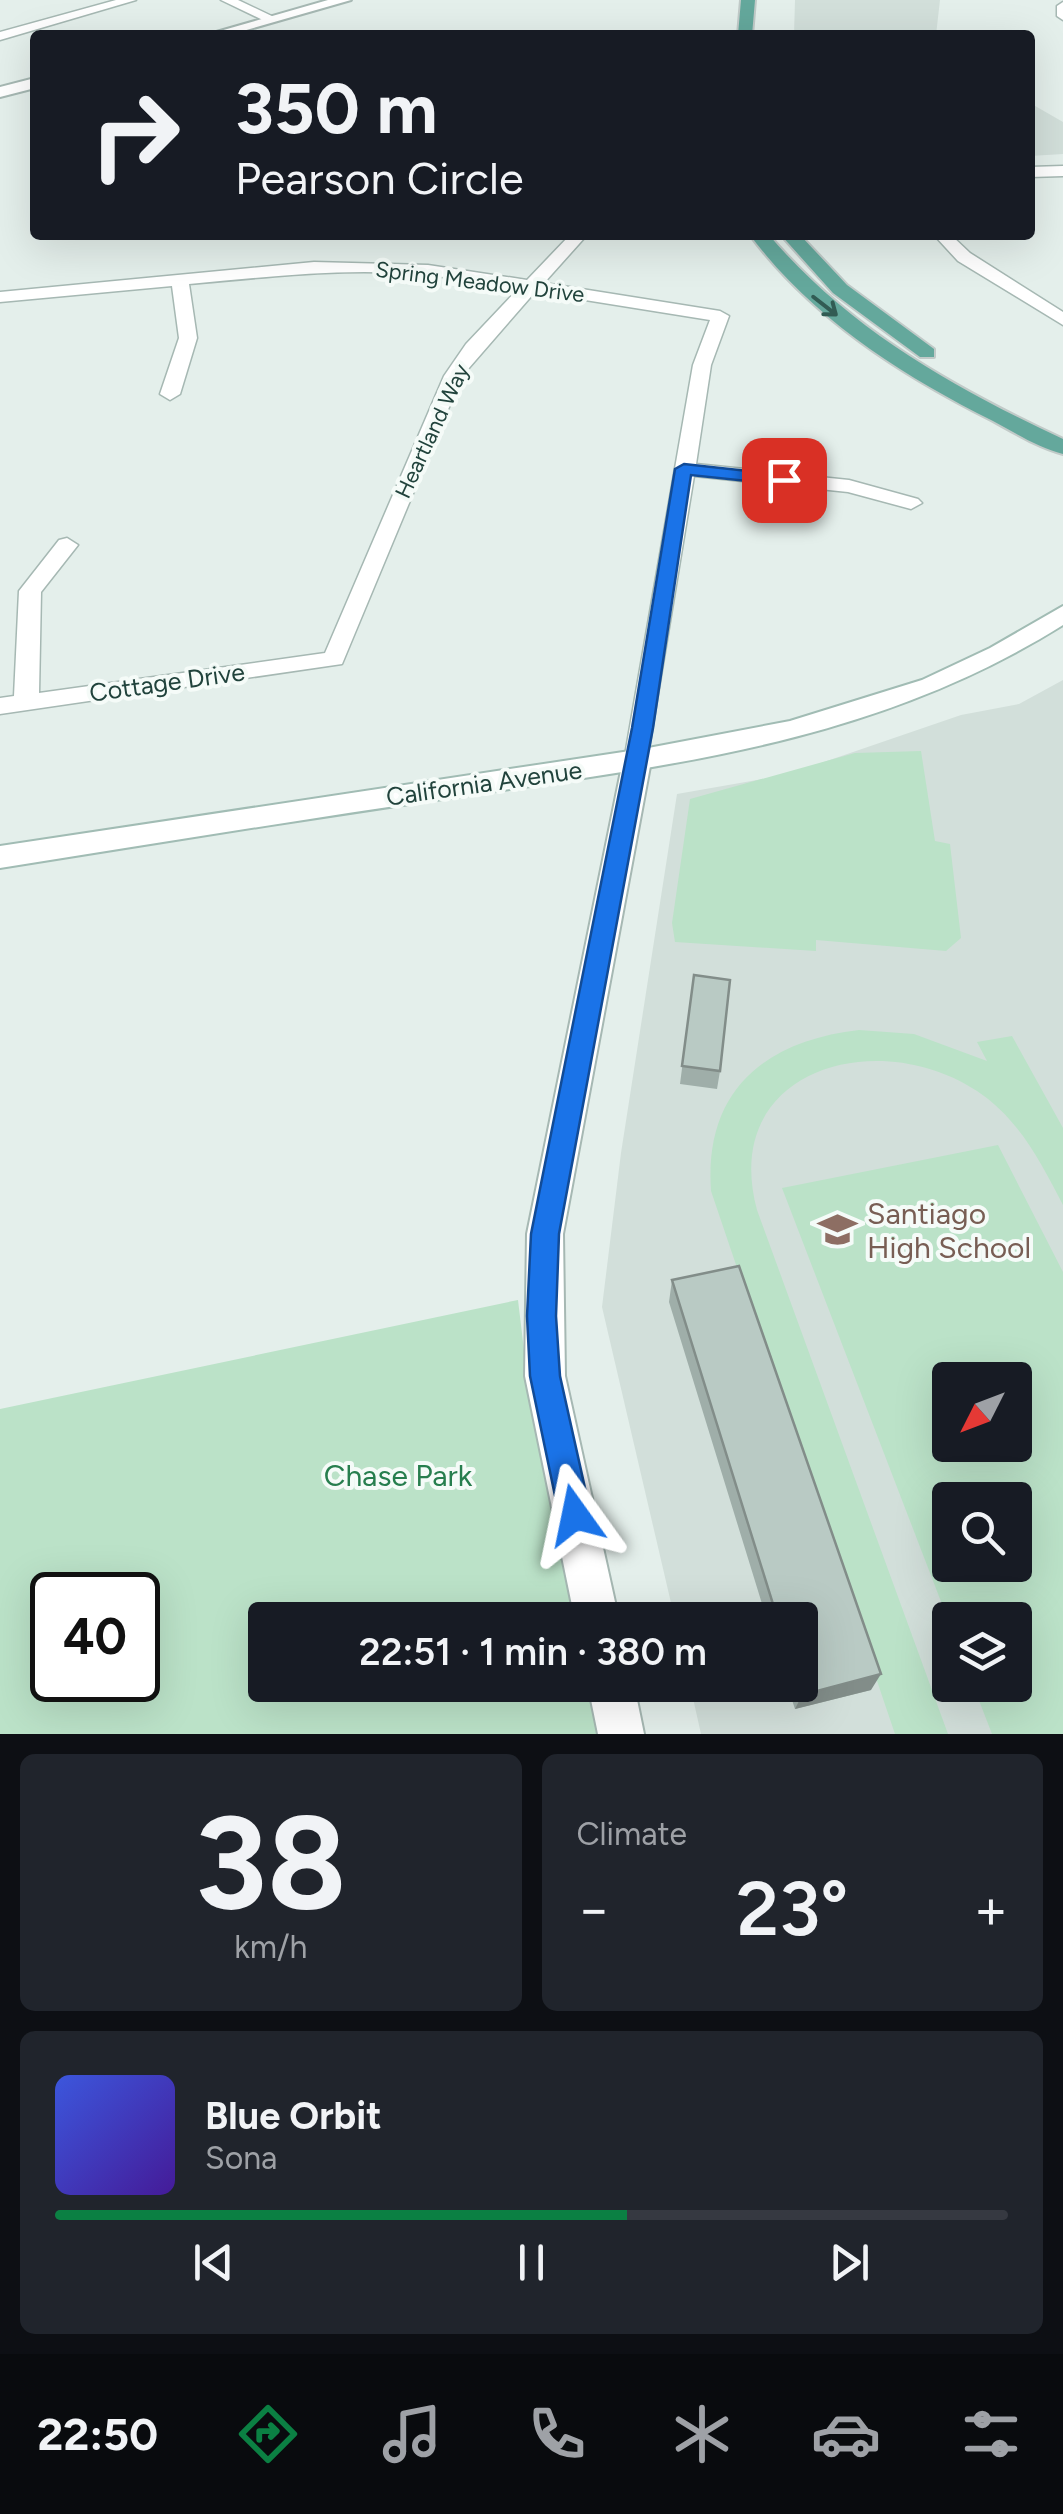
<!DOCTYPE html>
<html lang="en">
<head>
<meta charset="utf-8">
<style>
	body { margin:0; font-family:Figtree,sans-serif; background:#20242c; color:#f1f3f6; height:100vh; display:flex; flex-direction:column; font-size:38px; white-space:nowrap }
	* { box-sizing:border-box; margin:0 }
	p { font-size:32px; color:#9ea1a6 }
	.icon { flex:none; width:55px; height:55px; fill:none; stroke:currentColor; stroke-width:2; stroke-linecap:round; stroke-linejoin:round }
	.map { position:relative; height:1734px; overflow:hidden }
	.drawer { display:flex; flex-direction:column; gap:20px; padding:20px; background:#0d0f14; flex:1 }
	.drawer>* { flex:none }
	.banner { position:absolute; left:30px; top:30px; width:1005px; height:210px; border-radius:10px; box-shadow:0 10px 40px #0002; background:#171b24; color:#f1f3f6; overflow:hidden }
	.needle { width:65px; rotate:228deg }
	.tools { position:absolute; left:932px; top:1362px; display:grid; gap:20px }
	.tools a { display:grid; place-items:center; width:100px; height:100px; border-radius:10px; background:#171b24; box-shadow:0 10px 40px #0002; font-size:50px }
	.speed { position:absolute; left:30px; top:1572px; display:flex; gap:20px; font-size:50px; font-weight:700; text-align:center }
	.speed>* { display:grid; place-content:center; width:130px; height:130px; border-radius:50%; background:#171b24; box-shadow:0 10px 40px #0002; line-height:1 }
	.speed .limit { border:5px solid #111; border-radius:15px; background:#fff; color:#111 }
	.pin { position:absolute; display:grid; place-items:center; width:85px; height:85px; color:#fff; margin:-42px; border-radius:20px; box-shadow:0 5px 15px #0006 }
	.me { position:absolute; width:110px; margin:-55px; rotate:348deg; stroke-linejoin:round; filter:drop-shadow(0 0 8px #0008) }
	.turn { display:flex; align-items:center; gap:35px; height:210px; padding:0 40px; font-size:45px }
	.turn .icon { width:130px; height:130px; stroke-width:2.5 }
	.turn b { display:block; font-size:70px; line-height:85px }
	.big { font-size:75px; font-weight:600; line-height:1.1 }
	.drawer .tile { flex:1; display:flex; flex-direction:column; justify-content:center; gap:15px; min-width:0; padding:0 35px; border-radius:15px; background:#20242c }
	.drawer .dial { align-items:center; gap:0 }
	.dial b { font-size:130px; line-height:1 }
	.song { display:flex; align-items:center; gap:30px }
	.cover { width:120px; height:120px; border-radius:15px; background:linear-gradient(135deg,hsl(230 70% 55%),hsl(260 70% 35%)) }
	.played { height:10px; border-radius:5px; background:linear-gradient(90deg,#0b8043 60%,#363941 60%) }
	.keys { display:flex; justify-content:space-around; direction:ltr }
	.heat { display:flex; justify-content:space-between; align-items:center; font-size:55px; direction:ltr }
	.drawer .tiles { flex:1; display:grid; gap:20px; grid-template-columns:1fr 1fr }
	.tile:last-child { grid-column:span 2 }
	.trip { position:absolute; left:248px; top:1602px; width:570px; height:100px; border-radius:10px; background:#171b24; box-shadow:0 10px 40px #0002; font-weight:600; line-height:100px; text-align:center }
	.tabs { display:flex; height:160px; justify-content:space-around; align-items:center; background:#090b0e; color:#9ea1a6 }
	.tabs .icon { width:70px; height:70px }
	.tabs .on { color:#0b8043 }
	.tabs b { font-size:45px; color:#f1f3f6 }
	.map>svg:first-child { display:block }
</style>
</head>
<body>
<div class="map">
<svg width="1063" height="1734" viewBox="0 0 1063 1734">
	<rect width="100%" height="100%" fill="#e4efeb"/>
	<path fill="#d2dfda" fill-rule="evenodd" d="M 795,0 L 940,0 L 936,35 L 794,35 Z
		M 1030,103 L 1063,122 L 1063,154 L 1030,156 Z
		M 1063,680 L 1063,1734 L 701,1734 L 690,1685 L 800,1685 L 800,1620 L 675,1620 L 602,1307 L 621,1153 L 677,794 L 786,775 L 961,715 L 1019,704 ZM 950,1380 L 1015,1380 L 1015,1445 L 950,1445 ZM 950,1500 L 1015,1500 L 1015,1565 L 950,1565 ZM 950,1620 L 1015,1620 L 1015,1685 L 950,1685 Z"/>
	<path fill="#bbe2c8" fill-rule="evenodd" d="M 921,751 L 935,841 L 950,844 L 961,938 L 946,951 L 816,940 L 816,951 L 675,942 L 672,923 L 690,799 L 855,753 Z
		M 859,1030 L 914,1034 L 987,1061 L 977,1042 L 1012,1036 L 1063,1128 L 1063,1205 C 1040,1161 1019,1119 977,1091 C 877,1025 719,1069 757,1210 L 948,1734 L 895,1734 L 711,1191 C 704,1091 764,1041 859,1030 Z
		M 998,1145 L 1063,1272 L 1063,1734 L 992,1734 L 973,1685 L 1015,1685 L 1015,1620 L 950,1620 L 950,1625 L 782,1188 ZM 950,1380 L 1015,1380 L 1015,1445 L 950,1445 ZM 950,1500 L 1015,1500 L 1015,1565 L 950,1565 Z
		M 518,1300 L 529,1392 L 576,1620 L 265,1620 L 265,1685 L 589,1685 L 599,1734 L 0,1734 L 0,1409 ZM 52,1595 L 138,1595 L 138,1680 L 52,1680 Z"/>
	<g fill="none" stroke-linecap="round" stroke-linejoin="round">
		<defs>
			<path id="minor" d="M 116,0 L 136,0 L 0,40 L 0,32 Z
				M 221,0 L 238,0 L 278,19 L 267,22 Z
				M 1063,2 L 1063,20 L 1057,16 L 1057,6 Z
				M 1063,166 L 1063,176 L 1030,177 L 1030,167 Z
				M 570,235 L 587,235 L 544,283 L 720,311 L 729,316 L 711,365 L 696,464 L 849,480 L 918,499 L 922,503 L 911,509 L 848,492 L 694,476 L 646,767 L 628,767 L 624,761 L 693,365 L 710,320 L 535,292 L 462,376 L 342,664 L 0,714 L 0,698 L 14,696 L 19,591 L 59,540 L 67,538 L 78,545 L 41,592 L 39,693 L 325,653 L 444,376 L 466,344 L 518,289 C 488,285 457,278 427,275 C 347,267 268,277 189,284 L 197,338 L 180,394 L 170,400 L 160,394 L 179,338 L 172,286 L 0,302 L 0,292 L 314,262 L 428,265 L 527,280 Z
				M 934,235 L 951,235 L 970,253 L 1063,312 L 1063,325 L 958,261 Z"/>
			<path id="tertiary" d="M 328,0 L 351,0 L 229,35 L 206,35 Z
				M 35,78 L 35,88 L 0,97 L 0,87 Z
				M 637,751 L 647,754 L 651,761 L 563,1234 L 565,1376 L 619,1620 L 575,1620 L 525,1376 L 527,1234 L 623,761 L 627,754 Z
				M 588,1685 L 634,1685 L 644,1734 L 598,1734 Z"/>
			<path id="secondary" d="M 1063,606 L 1063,625 C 871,745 668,765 449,798 C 299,820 150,844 0,868 L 0,846 L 643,749 L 790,721 L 922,680 L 990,648 Z"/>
			<path id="primary" d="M 741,0 L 755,0 L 752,35 L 738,35 Z
				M 750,235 L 769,235 C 849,329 952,387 1063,439 L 1063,454 C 1039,448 1015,433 993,421 C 901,375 812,318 750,235 Z
				M 781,235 L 800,235 L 847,285 L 934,349 L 934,357 L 920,357 L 833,293 Z"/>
		</defs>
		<use href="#minor" stroke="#a6b8b3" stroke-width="3"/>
		<use href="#tertiary" stroke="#a6b8b3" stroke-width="4"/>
		<use href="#secondary" stroke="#a1bcb4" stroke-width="4"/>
		<use href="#primary" stroke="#c1cac8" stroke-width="4"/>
		<use href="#minor" fill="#fff" fill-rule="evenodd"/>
		<use href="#tertiary" fill="#fff" fill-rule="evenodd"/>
		<use href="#secondary" fill="#fff" fill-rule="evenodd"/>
		<use href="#primary" fill="#64a89c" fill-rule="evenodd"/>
	</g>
	<path fill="#9faea9" d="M 694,975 L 720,1071 L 717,1089 L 680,1084 Z
		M 672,1280 L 871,1690 L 795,1709 L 787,1685 L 800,1685 L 800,1620 L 767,1620 L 669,1302 Z"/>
	<path fill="#828d89" d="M 881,1674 L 871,1690 L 795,1709 L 802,1695 Z"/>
	<path fill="#b9cac4" stroke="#828d89" stroke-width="2.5" d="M 694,975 L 730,980 L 720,1071 L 682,1066 Z
		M 739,1266 L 881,1674 L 802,1695 L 799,1685 L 800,1620 L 778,1620 L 672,1280 Z"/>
	<defs><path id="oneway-shaft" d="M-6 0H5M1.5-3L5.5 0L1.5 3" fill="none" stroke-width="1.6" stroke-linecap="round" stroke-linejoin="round" transform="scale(2.5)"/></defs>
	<use stroke="#325c54" href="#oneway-shaft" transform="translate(825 306) rotate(38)"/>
	<path fill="#1a73e8" stroke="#114b97" stroke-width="2.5" d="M 684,464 L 784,475 L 793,480 L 784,485 L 691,475 L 653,728 L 559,1234 L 556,1316 L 560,1376 L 591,1515 L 586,1527 L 575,1531 L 563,1527 L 559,1515 L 530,1376 L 527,1316 L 531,1234 L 632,728 L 675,469 Z"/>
	<defs>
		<symbol id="school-bare" viewBox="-9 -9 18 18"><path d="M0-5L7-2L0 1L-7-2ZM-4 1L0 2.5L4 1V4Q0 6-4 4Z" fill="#8d6e63" stroke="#f5fbf8" stroke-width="2.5" paint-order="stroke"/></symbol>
	</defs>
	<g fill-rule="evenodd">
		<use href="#school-bare" x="810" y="1202" width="55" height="55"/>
	</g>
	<g text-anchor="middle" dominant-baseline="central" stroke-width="8" stroke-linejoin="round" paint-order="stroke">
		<g font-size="22" fill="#21433c" stroke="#f5fbf8">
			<text transform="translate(480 282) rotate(7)">Spring Meadow Drive</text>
			<text transform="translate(432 431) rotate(-65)">Heartland Way</text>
		</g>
		<g font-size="25" fill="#21433c" stroke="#f5fbf8">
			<text transform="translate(167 682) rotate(-8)">Cottage Drive</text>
			<text transform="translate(484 783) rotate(-8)">California Avenue</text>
		</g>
		<g font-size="30" fill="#785e54" stroke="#f5fbf8" text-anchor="start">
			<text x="867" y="1213">Santiago<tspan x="867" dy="34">High School</tspan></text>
		</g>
		<g font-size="30" fill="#277e4e" stroke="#f5fbf8">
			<text x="398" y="1475">Chase Park</text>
		</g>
	</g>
</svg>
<div class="tools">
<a><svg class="needle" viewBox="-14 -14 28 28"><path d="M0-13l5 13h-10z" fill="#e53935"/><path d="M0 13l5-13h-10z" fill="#9ea1a6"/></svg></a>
<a><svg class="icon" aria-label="search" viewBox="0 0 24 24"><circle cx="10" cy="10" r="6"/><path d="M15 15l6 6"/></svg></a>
<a><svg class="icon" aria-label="layers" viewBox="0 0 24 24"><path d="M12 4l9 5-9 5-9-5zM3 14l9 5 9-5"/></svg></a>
</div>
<div class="speed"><div class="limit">40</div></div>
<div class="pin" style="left:784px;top:480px;background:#d93025"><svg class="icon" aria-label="arrive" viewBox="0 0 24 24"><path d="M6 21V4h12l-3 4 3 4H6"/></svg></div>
<svg class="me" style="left:575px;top:1515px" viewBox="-20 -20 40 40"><path d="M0-17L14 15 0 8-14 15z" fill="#1a73e8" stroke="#fff" stroke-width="4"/></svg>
<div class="trip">22:51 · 1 min · 380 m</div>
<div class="banner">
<div class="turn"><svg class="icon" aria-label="right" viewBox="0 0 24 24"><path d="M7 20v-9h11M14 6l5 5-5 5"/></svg><div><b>350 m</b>Pearson Circle</div></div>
</div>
</div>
<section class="drawer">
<div class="tiles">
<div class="tile dial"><b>38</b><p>km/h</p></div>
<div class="tile"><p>Climate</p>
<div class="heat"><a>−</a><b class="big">23°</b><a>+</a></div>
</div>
<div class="tile">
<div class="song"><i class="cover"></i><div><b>Blue Orbit</b><p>Sona</p></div></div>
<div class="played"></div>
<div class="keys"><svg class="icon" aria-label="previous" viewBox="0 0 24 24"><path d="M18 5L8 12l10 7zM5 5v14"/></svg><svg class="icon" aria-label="pause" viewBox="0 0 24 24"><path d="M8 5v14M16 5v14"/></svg><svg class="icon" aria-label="next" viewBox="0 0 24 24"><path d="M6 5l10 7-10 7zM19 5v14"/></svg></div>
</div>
</div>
</section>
<nav class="tabs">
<b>22:50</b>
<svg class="icon on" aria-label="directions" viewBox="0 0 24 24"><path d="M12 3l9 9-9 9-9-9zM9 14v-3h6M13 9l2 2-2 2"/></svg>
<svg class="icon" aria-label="music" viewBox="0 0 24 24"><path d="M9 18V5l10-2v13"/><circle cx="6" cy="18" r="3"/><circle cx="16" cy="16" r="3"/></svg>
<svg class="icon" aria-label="phone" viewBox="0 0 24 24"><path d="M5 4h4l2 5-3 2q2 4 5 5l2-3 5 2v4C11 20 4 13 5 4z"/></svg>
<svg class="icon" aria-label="climate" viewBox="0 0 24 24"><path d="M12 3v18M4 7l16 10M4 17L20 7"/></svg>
<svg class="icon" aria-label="car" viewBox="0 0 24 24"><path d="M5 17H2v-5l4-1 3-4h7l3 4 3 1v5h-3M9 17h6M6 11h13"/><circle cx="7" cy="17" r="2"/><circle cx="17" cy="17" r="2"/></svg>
<svg class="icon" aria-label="filters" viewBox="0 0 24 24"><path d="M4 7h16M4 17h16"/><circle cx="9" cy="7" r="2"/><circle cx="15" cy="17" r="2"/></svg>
</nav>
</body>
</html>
